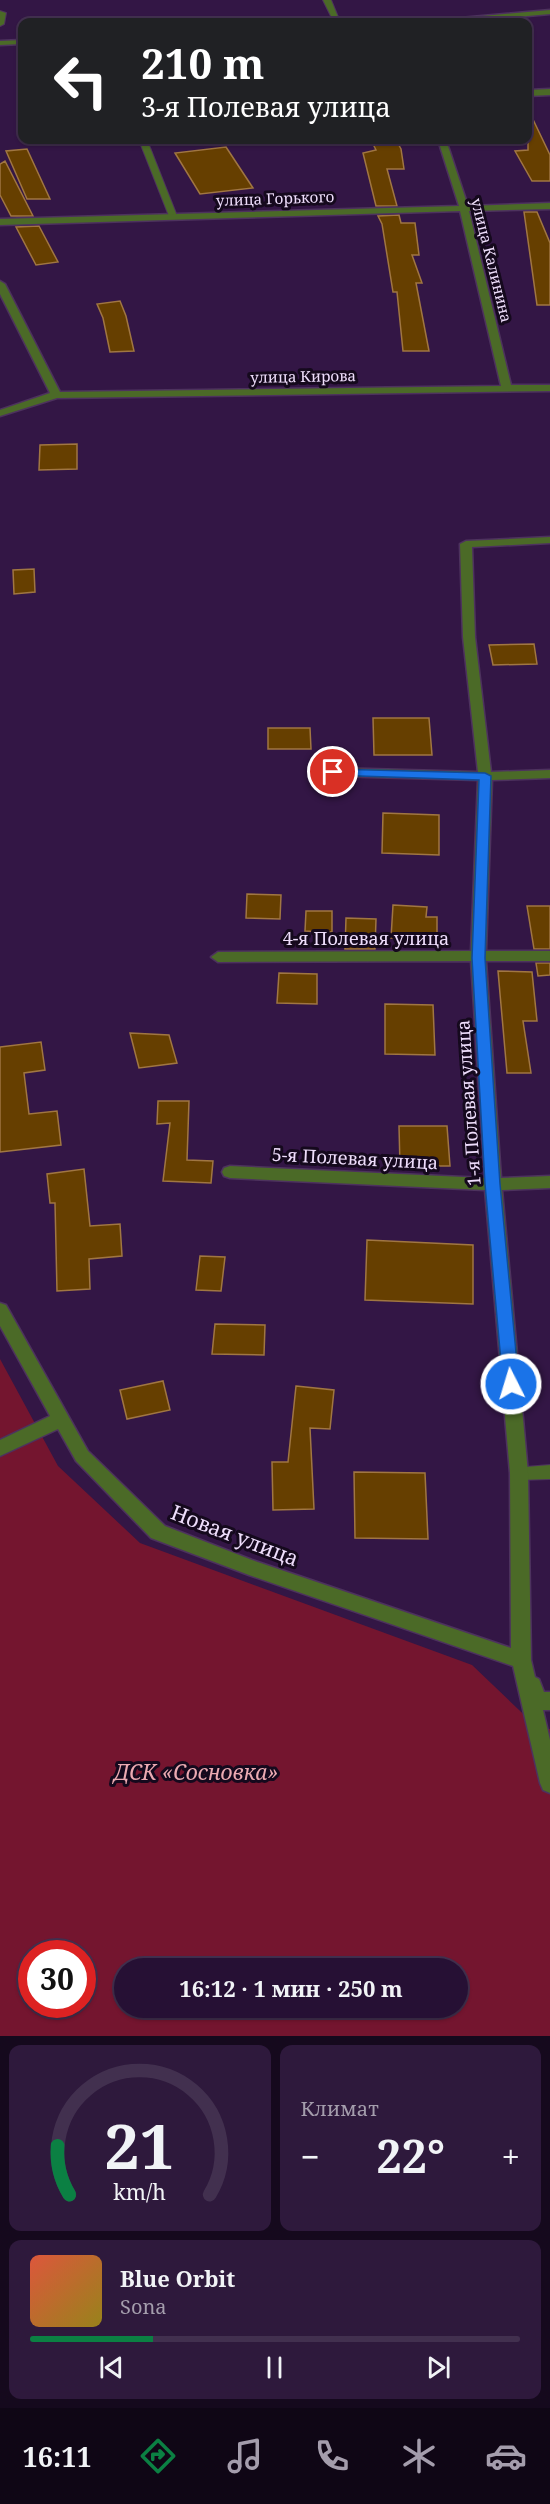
<!DOCTYPE html>
<html lang="ru">
<head>
<meta charset="utf-8">
<style>
	body { margin:0; font-family:"Noto Serif",serif; background:#2e193c; color:#f1f3f6; height:100vh; display:flex; flex-direction:column; font-size:22px; white-space:nowrap }
	* { box-sizing:border-box; margin:0 }
	p { font-size:20px; color:#a49dac }
	.icon { flex:none; width:33px; height:33px; fill:none; stroke:currentColor; stroke-width:2; stroke-linecap:round; stroke-linejoin:round }
	.map { position:relative; height:2036px; overflow:hidden }
	.side { display:flex; flex-direction:column; gap:9px; padding:9px; background:#15091d; flex:1 }
	.side>* { flex:none }
	.top-card { position:absolute; left:18px; top:18px; width:514px; height:126px; border-radius:12px; box-shadow:0 2px 4px #0004,0 0 0 2px #42304f; background:#202124; color:#fff; overflow:hidden }
	.speed { position:absolute; left:18px; top:1940px; display:flex; gap:12px; font-size:30px; font-weight:700; text-align:center }
	.speed>* { display:grid; place-content:center; width:78px; height:78px; border-radius:50%; background:#261034; box-shadow:0 2px 4px #0004,0 0 0 2px #42304f; line-height:1 }
	.speed .limit { border:9px solid #d22; background:#fff; color:#111 }
	.pin { position:absolute; display:grid; place-items:center; width:51px; height:51px; color:#fff; margin:-26px; border:3px solid #fff; border-radius:50%; box-shadow:0 2px 6px #0007 }
	.me { position:absolute; width:66px; margin:-33px; rotate:355deg; stroke-linejoin:round; filter:drop-shadow(0 0 4px #0008) }
	.turn { display:flex; align-items:center; gap:21px; height:126px; padding:0 24px; font-size:27px }
	.turn .icon { width:78px; height:78px; stroke-width:2.5 }
	.turn b { display:block; font-size:42px; line-height:51px }
	.big { font-size:45px; font-weight:700; line-height:1.1 }
	.side .card { flex:1; display:flex; flex-direction:column; justify-content:center; gap:9px; min-width:0; padding:0 21px; border-radius:12px; background:#2e193c }
	.side .dial { align-items:center; gap:0 }
	.dial svg { height:156px; overflow:visible; fill:none; stroke:#42304f; stroke-width:7; stroke-linecap:round; text-anchor:middle }
	.dial text { fill:#f1f3f6; stroke:none }
	.song { display:flex; align-items:center; gap:18px }
	.cover { width:72px; height:72px; border-radius:9px; background:linear-gradient(135deg,hsl(10 70% 55%),hsl(50 70% 35%)) }
	.played { height:6px; border-radius:3px; background:linear-gradient(90deg,#0b8043 25%,#42304f 25%) }
	.keys { display:flex; justify-content:space-around; direction:ltr }
	.heat { display:flex; justify-content:space-between; align-items:center; font-size:33px; direction:ltr }
	.side .tiles { flex:1; display:grid; gap:9px; grid-template-columns:1fr 1fr }
	.card:last-child { grid-column:span 2 }
	.trip { position:absolute; left:114px; top:1958px; width:354px; height:60px; border-radius:30px; background:#261034; box-shadow:0 2px 4px #0004,0 0 0 2px #42304f; font-weight:700; line-height:60px; text-align:center }
	.tab-bar { display:flex; height:96px; justify-content:space-around; align-items:center; background:#0f0615; color:#a49dac }
	.tab-bar .icon { width:42px; height:42px }
	.tab-bar .selected { color:#0b8043 }
	.tab-bar b { font-size:27px; color:#f1f3f6 }
	.map>svg:first-child { display:block }
</style>
</head>
<body>
<div class="map">
<svg width="550" height="2036" viewBox="0 0 550 2036">
	<rect width="100%" height="100%" fill="#331645"/>
	<path fill="#74152f" fill-rule="evenodd" d="M 0,1359 L 58,1466 L 140,1543 L 472,1665 L 539,1729 L 550,1729 L 550,2036 L 0,2036 ZM 32,1953 L 82,1953 L 82,2004 L 32,2004 ZM 124,1968 L 458,1968 L 458,2007 L 124,2007 Z"/>
	<path fill="#663f00" stroke="#a07642" stroke-width="1.5" d="M 528,109 L 550,155 L 550,181 L 532,181 L 515,151 L 528,150 Z
		M 371,140 L 396,140 L 401,149 L 404,169 L 387,169 L 397,206 L 376,206 L 363,153 L 376,150 Z
		M 226,147 L 253,188 L 200,194 L 175,153 Z
		M 27,149 L 50,199 L 27,199 L 6,151 Z
		M 5,161 L 33,216 L 11,216 L 0,195 L 0,164 Z
		M 524,212 L 537,212 L 550,243 L 550,305 L 537,305 Z
		M 399,215 L 401,223 L 415,223 L 419,255 L 412,255 L 422,283 L 416,283 L 429,351 L 403,351 L 397,292 L 393,292 L 382,224 L 378,216 Z
		M 39,226 L 58,262 L 36,265 L 16,227 Z
		M 120,301 L 126,316 L 134,351 L 110,352 L 103,318 L 97,304 Z
		M 77,444 L 77,469 L 39,470 L 40,445 Z
		M 34,569 L 35,592 L 14,594 L 13,570 Z
		M 534,644 L 537,664 L 493,665 L 489,645 Z
		M 373,718 L 429,718 L 432,755 L 374,755 Z
		M 268,728 L 310,728 L 311,749 L 268,749 Z
		M 383,813 L 439,815 L 439,855 L 382,853 Z
		M 247,894 L 281,895 L 280,919 L 246,918 Z
		M 393,905 L 427,907 L 426,917 L 437,917 L 437,940 L 391,938 Z
		M 527,906 L 550,906 L 550,949 L 534,949 Z
		M 306,911 L 332,911 L 332,932 L 305,931 Z
		M 346,918 L 376,919 L 375,949 L 345,949 Z
		M 536,963 L 550,963 L 550,975 L 538,976 Z
		M 498,971 L 532,972 L 537,1021 L 523,1021 L 531,1073 L 507,1073 Z
		M 279,973 L 317,974 L 317,1004 L 277,1003 Z
		M 385,1004 L 433,1005 L 435,1055 L 385,1054 Z
		M 130,1033 L 169,1035 L 177,1063 L 139,1068 Z
		M 41,1042 L 45,1070 L 24,1073 L 29,1114 L 57,1111 L 61,1145 L 0,1152 L 0,1047 Z
		M 158,1101 L 189,1101 L 187,1160 L 213,1161 L 211,1183 L 163,1181 L 170,1123 L 157,1124 Z
		M 399,1126 L 447,1126 L 450,1166 L 400,1166 Z
		M 84,1169 L 90,1226 L 120,1224 L 122,1256 L 89,1259 L 90,1289 L 57,1291 L 55,1203 L 50,1203 L 47,1174 Z
		M 367,1240 L 473,1245 L 473,1304 L 365,1300 Z
		M 200,1256 L 225,1257 L 221,1291 L 196,1290 Z
		M 215,1324 L 265,1325 L 264,1355 L 212,1354 Z
		M 163,1381 L 170,1410 L 127,1419 L 120,1390 Z
		M 296,1386 L 334,1390 L 330,1429 L 310,1428 L 314,1509 L 273,1510 L 272,1462 L 288,1462 Z
		M 354,1472 L 425,1473 L 428,1539 L 355,1538 Z"/>
	<g fill="none" stroke-linecap="round" stroke-linejoin="round">
		<defs>
			<path id="lane" d="M 323,0 L 331,0 L 340,22 L 334,22 Z
				M 0,11 L 6,13 L 4,24 L 0,26 Z
				M 139,140 L 147,140 L 177,216 L 176,218 L 169,216 Z
				M 550,1465 L 550,1479 L 519,1480 L 513,1478 L 511,1473 L 513,1468 Z"/>
			<path id="street" d="M 550,10 L 550,14 L 459,22 L 434,22 L 438,20 Z
				M 22,40 L 22,44 L 0,45 L 0,41 Z
				M 550,89 L 550,95 L 528,96 L 528,90 Z
				M 438,140 L 446,140 L 468,206 L 550,203 L 550,209 L 469,211 L 511,385 L 550,385 L 550,391 L 57,398 L 0,416 L 0,410 L 50,393 L 0,294 L 0,281 L 5,284 L 60,392 L 501,386 L 460,211 L 0,225 L 0,219 L 459,206 Z
				M 550,537 L 550,543 L 472,547 L 475,637 L 491,772 L 550,770 L 550,778 L 492,780 L 486,951 L 550,951 L 550,961 L 486,961 L 501,1178 L 550,1176 L 550,1188 L 502,1190 L 528,1473 L 531,1660 L 535,1677 L 539,1679 L 544,1692 L 550,1692 L 550,1710 L 543,1710 L 550,1740 L 550,1793 L 543,1790 L 540,1783 L 513,1666 L 249,1575 L 151,1538 L 76,1461 L 58,1429 L 0,1456 L 0,1440 L 50,1416 L 0,1326 L 0,1303 L 6,1305 L 88,1451 L 165,1526 L 252,1560 L 511,1648 L 510,1473 L 485,1190 L 230,1178 L 224,1176 L 222,1172 L 224,1168 L 230,1166 L 485,1178 L 471,961 L 218,962 L 211,957 L 218,952 L 471,951 L 478,780 L 333,776 L 326,772 L 333,768 L 478,772 L 463,637 L 460,544 L 466,541 Z"/>
		</defs>
		<use href="#lane" stroke="#4d325e" stroke-width="2"/>
		<use href="#street" stroke="#4d325e" stroke-width="3"/>
		<use href="#lane" fill="#4b6a27" fill-rule="evenodd"/>
		<use href="#street" fill="#4b6a27" fill-rule="evenodd"/>
	</g>
	<path fill="#1a73e8" stroke="#114b97" stroke-width="1.5" d="M 333,769 L 485,773 L 491,776 L 485,958 L 500,1184 L 519,1384 L 511,1391 L 503,1384 L 485,1184 L 472,958 L 479,780 L 329,775 L 329,770 Z"/>
	<g text-anchor="middle" dominant-baseline="central" stroke-width="6" stroke-linejoin="round" paint-order="stroke">
		<g font-size="15" fill="#eeddfb" stroke="#15091d">
			<text transform="translate(275 198) rotate(-2)">улица Горького</text>
			<text transform="translate(492 260) rotate(76)">улица Калинина</text>
			<text transform="translate(303 376) rotate(-1)">улица Кирова</text>
		</g>
		<g font-size="18" fill="#eeddfb" stroke="#15091d">
			<text x="366" y="938">4-я Полевая улица</text>
			<text transform="translate(468 1103) rotate(-94)">1-я Полевая улица</text>
			<text transform="translate(355 1158) rotate(3)">5-я Полевая улица</text>
		</g>
		<g font-size="21" fill="#eeddfb" stroke="#15091d">
			<text transform="translate(235 1535) rotate(21)">Новая улица</text>
		</g>
		<g font-size="21" font-style="italic" fill="#ecaab2" stroke="#15091d">
			<text x="196" y="1772">ДСК «Сосновка»</text>
		</g>
	</g>
</svg>
<div class="speed"><div class="limit">30</div></div>
<div class="pin" style="left:333px;top:772px;background:#d93025"><svg class="icon" aria-label="arrive" viewBox="0 0 24 24"><path d="M6 21V4h12l-3 4 3 4H6"/></svg></div>
<svg class="me" style="left:511px;top:1384px" viewBox="-20 -20 40 40"><circle r="17" fill="#1a73e8" stroke="#fff" stroke-width="3"/><path d="M0-11L8 9 0 5-8 9z" fill="#fff"/></svg>
<div class="trip">16:12 · 1 мин · 250 m</div>
<div class="top-card">
<div class="turn"><svg class="icon" aria-label="left" viewBox="0 0 24 24"><path d="M17 20v-9H6M10 6l-5 5 5 5"/></svg><div><b>210 m</b>3-я Полевая улица</div></div>
</div>
</div>
<section class="side">
<div class="tiles">
<div class="card dial"><svg viewBox="0 0 100 80">
<path d="M14 69A42 42 0 1 1 86 69"/>
<path d="M14 69A42 42 0 0 1 8 44" stroke="#0b8043"/>
<text x="50" y="56" font-size="32" font-weight="700">21</text>
<text x="50" y="72" font-size="11">km/h</text>
</svg></div>
<div class="card"><p>Климат</p>
<div class="heat"><a>−</a><b class="big">22°</b><a>+</a></div>
</div>
<div class="card">
<div class="song"><i class="cover"></i><div><b>Blue Orbit</b><p>Sona</p></div></div>
<div class="played"></div>
<div class="keys"><svg class="icon" aria-label="previous" viewBox="0 0 24 24"><path d="M18 5L8 12l10 7zM5 5v14"/></svg><svg class="icon" aria-label="pause" viewBox="0 0 24 24"><path d="M8 5v14M16 5v14"/></svg><svg class="icon" aria-label="next" viewBox="0 0 24 24"><path d="M6 5l10 7-10 7zM19 5v14"/></svg></div>
</div>
</div>
</section>
<nav class="tab-bar">
<b>16:11</b>
<svg class="icon selected" aria-label="directions" viewBox="0 0 24 24"><path d="M12 3l9 9-9 9-9-9zM9 14v-3h6M13 9l2 2-2 2"/></svg>
<svg class="icon" aria-label="music" viewBox="0 0 24 24"><path d="M9 18V5l10-2v13"/><circle cx="6" cy="18" r="3"/><circle cx="16" cy="16" r="3"/></svg>
<svg class="icon" aria-label="phone" viewBox="0 0 24 24"><path d="M5 4h4l2 5-3 2q2 4 5 5l2-3 5 2v4C11 20 4 13 5 4z"/></svg>
<svg class="icon" aria-label="climate" viewBox="0 0 24 24"><path d="M12 3v18M4 7l16 10M4 17L20 7"/></svg>
<svg class="icon" aria-label="car" viewBox="0 0 24 24"><path d="M5 17H2v-5l4-1 3-4h7l3 4 3 1v5h-3M9 17h6M6 11h13"/><circle cx="7" cy="17" r="2"/><circle cx="17" cy="17" r="2"/></svg>
</nav>
</body>
</html>
